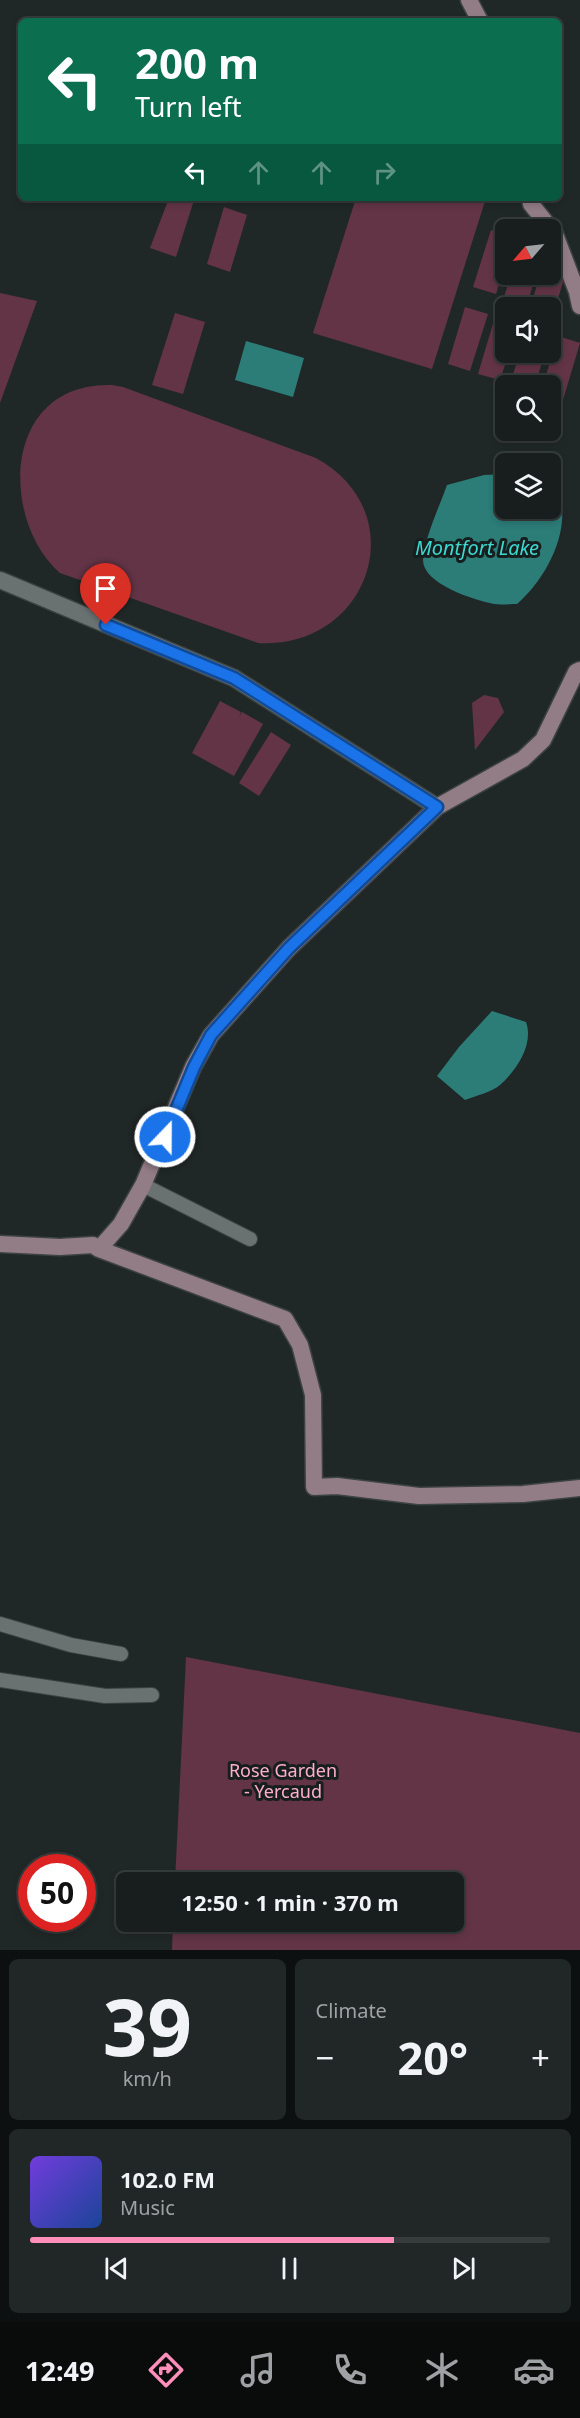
<!DOCTYPE html>
<html lang="en">
<head>
<meta charset="utf-8">
<style>
	body { margin:0; font-family:"Noto Sans",sans-serif; background:#212726; color:#f1f3f6; height:100vh; display:flex; flex-direction:column; font-size:22px; white-space:nowrap }
	* { box-sizing:border-box; margin:0 }
	p { font-size:20px; color:#9fa2a4 }
	.icon { flex:none; width:33px; height:33px; fill:none; stroke:currentColor; stroke-width:2; stroke-linecap:round; stroke-linejoin:round }
	.map { position:relative; height:1950px; overflow:hidden }
	.sheet { display:flex; flex-direction:column; gap:9px; padding:9px; background:#0d1010; flex:1 }
	.sheet>* { flex:none }
	.hud { position:absolute; left:18px; top:18px; width:544px; height:183px; border-radius:9px; box-shadow:0 3px 9px #0003,0 0 0 2px #363c3b; background:#0b6e4f; color:#fff; overflow:hidden }
	.needle { width:39px; rotate:242deg }
	.controls { position:absolute; left:495px; top:219px; display:grid; gap:12px }
	.controls a { display:grid; place-items:center; width:66px; height:66px; border-radius:9px; background:#181e1d; box-shadow:0 3px 9px #0003,0 0 0 2px #363c3b; font-size:30px }
	.speed { position:absolute; left:18px; top:1854px; display:flex; gap:12px; font-size:30px; font-weight:700; text-align:center }
	.speed>* { display:grid; place-content:center; width:78px; height:78px; border-radius:50%; background:#181e1d; box-shadow:0 3px 9px #0003,0 0 0 2px #363c3b; line-height:1 }
	.speed .limit { border:9px solid #d22; background:#fff; color:#111 }
	.pin { position:absolute; display:grid; place-items:center; width:51px; height:51px; color:#fff; margin:-62px -26px; border-radius:50% 50% 50% 0; rotate:-45deg; box-shadow:0 0 6px #0007 }
	.pin .icon { rotate:45deg }
	.me { position:absolute; width:66px; margin:-33px; rotate:22deg; stroke-linejoin:round; filter:drop-shadow(0 0 4px #0008) }
	.turn { display:flex; align-items:center; gap:21px; height:126px; padding:0 18px; font-size:27px }
	.turn .icon { width:78px; height:78px; stroke-width:2.5 }
	.turn b { display:block; font-size:42px; line-height:51px }
	.lanes { display:flex; align-items:center; height:57px; padding:0 18px; background:#0003; justify-content:center; gap:30px; direction:ltr }
	.lanes .off { opacity:.35 }
	.big { font-size:45px; font-weight:700; line-height:1.1 }
	.sheet .card { flex:1; display:flex; flex-direction:column; justify-content:center; gap:9px; min-width:0; padding:0 21px; border-radius:9px; background:#212726 }
	.sheet .dial { align-items:center; gap:0 }
	.dial b { font-size:78px; line-height:1 }
	.song { display:flex; align-items:center; gap:18px }
	.cover { width:72px; height:72px; border-radius:9px; background:linear-gradient(135deg,hsl(260 70% 55%),hsl(220 70% 35%)) }
	.played { height:6px; border-radius:3px; background:linear-gradient(90deg,#ff8eba 70%,#363c3b 70%) }
	.keys { display:flex; justify-content:space-around; direction:ltr }
	.heat { display:flex; justify-content:space-between; align-items:center; font-size:33px; direction:ltr }
	.sheet .tiles { flex:1; display:grid; gap:9px; grid-template-columns:1fr 1fr }
	.card:last-child { grid-column:span 2 }
	.trip { position:absolute; left:116px; top:1872px; width:348px; height:60px; border-radius:9px; background:#181e1d; box-shadow:0 3px 9px #0003,0 0 0 2px #363c3b; font-weight:700; line-height:60px; text-align:center }
	.menu { display:flex; height:96px; justify-content:space-around; align-items:center; background:#0a0c0c; color:#9fa2a4 }
	.menu .icon { width:42px; height:42px }
	.menu .active { color:#ff8eba }
	.menu b { font-size:27px; color:#f1f3f6 }
	.map>svg:first-child { display:block }
</style>
</head>
<body>
<div class="map">
<svg width="580" height="1950" viewBox="0 0 580 1950">
	<rect width="100%" height="100%" fill="#202827"/>
	<path fill="#623446" d="M 169,198 L 194,200 L 176,257 L 150,248 Z
		M 356,198 L 486,198 L 432,369 L 313,333 Z
		M 224,207 L 247,215 L 230,272 L 207,264 Z
		M 491,230 L 505,235 L 505,263 L 496,294 L 473,287 Z
		M 551,249 L 571,255 L 554,312 L 551,311 L 550,308 L 531,305 L 540,275 L 550,274 Z
		M 511,275 L 536,275 L 527,304 L 504,297 Z
		M 0,293 L 37,301 L 0,403 Z
		M 465,307 L 488,314 L 470,371 L 448,364 Z
		M 175,313 L 205,322 L 183,394 L 152,385 Z
		M 495,317 L 505,320 L 506,352 L 509,353 L 500,380 L 478,374 Z
		M 558,336 L 580,343 L 563,400 L 551,396 L 550,386 L 543,385 Z
		M 520,353 L 545,353 L 535,385 L 510,383 Z
		M 112,385 L 123,387 L 316,458 C 416,513 369,650 258,643 L 60,573 C 0,521 1,382 112,385 Z
		M 484,695 L 498,698 L 504,712 L 475,750 L 472,703 Z
		M 220,701 L 241,712 L 239,717 L 242,712 L 263,724 L 234,776 L 192,753 Z
		M 271,732 L 291,745 L 259,796 L 239,783 Z
		M 186,1657 L 580,1733 L 580,1950 L 172,1950 L 173,1922 L 453,1922 L 453,1882 L 175,1882 Z"/>
	<path fill="#2c7c78" d="M 246,341 L 304,358 L 293,397 L 235,380 Z
		M 505,474 L 506,508 L 550,508 L 551,481 L 556,484 C 575,525 548,577 517,604 C 510,604 501,605 494,604 C 474,600 423,584 423,560 C 424,539 440,505 447,485 L 484,475 Z
		M 492,1011 L 526,1022 C 534,1044 517,1070 500,1085 C 492,1092 475,1096 465,1100 L 437,1076 L 459,1047 Z"/>
	<g fill="none" stroke-linecap="round" stroke-linejoin="round">
		<defs>
			<path id="minor" d="M 143,1185 L 250,1239
				M 0,1624 L 71,1645 L 121,1654
				M 0,1680 L 105,1696 L 152,1695"/>
			<path id="tertiary" d="M 0,580 L 234,678 L 437,807"/>
			<path id="secondary" d="M 469,0 L 480,21
				M 530,198 L 531,204 L 555,234 L 577,292 L 580,306
				M 0,1244 L 60,1247 L 93,1245 L 99,1249 L 285,1319 L 300,1345 L 313,1395 L 314,1487 L 337,1486 L 419,1496 L 523,1494 L 580,1488
				M 99,1249 L 121,1224 L 143,1185 L 193,1067 L 211,1035 L 289,948 L 437,807 L 523,759 L 543,740 L 576,672 L 580,670"/>
		</defs>
		<use href="#minor" stroke="#3c4342" stroke-width="16"/>
		<use href="#tertiary" stroke="#3c4342" stroke-width="19"/>
		<use href="#secondary" stroke="#3c4342" stroke-width="19"/>
		<use href="#minor" stroke="#697271" stroke-width="14"/>
		<use href="#tertiary" stroke="#697271" stroke-width="16"/>
		<use href="#secondary" stroke="#927c86" stroke-width="16"/>
	</g>
	<g fill="none" stroke-linecap="round" stroke-linejoin="round">
		<defs>
			<path id="route" d="M 106,625 L 234,678 L 437,807 L 289,948 L 211,1035 L 194,1067 L 165,1137"/>
		</defs>
		<use href="#route" stroke="#114b97" stroke-width="15"/>
		<use href="#route" stroke="#1a73e8" stroke-width="10"/>
	</g>
	<g text-anchor="middle" dominant-baseline="central" stroke-width="6" stroke-linejoin="round" paint-order="stroke">
		<g font-size="18" fill="#ffaecb" stroke="#171e1e">
			<text x="283" y="1770">Rose Garden<tspan x="283" dy="21">- Yercaud</tspan></text>
		</g>
		<g font-size="20" font-style="italic" fill="#3dd9d1" stroke="#171e1e">
			<text x="477" y="547">Montfort Lake</text>
		</g>
	</g>
</svg>
<div class="controls">
<a><svg class="needle" viewBox="-14 -14 28 28"><path d="M0-13l5 13h-10z" fill="#e53935"/><path d="M0 13l5-13h-10z" fill="#9fa2a4"/></svg></a>
<a><svg class="icon" aria-label="sound" viewBox="0 0 24 24"><path d="M4 9h4l5-4v14l-5-4H4zM17 9q2 3 0 6"/></svg></a>
<a><svg class="icon" aria-label="search" viewBox="0 0 24 24"><circle cx="10" cy="10" r="6"/><path d="M15 15l6 6"/></svg></a>
<a><svg class="icon" aria-label="layers" viewBox="0 0 24 24"><path d="M12 4l9 5-9 5-9-5zM3 14l9 5 9-5"/></svg></a>
</div>
<div class="speed"><div class="limit">50</div></div>
<div class="pin" style="left:106px;top:625px;background:#d93025"><svg class="icon" aria-label="arrive" viewBox="0 0 24 24"><path d="M6 21V4h12l-3 4 3 4H6"/></svg></div>
<svg class="me" style="left:165px;top:1137px" viewBox="-20 -20 40 40"><circle r="17" fill="#1a73e8" stroke="#fff" stroke-width="3"/><path d="M0-11L8 9 0 5-8 9z" fill="#fff"/></svg>
<div class="trip">12:50 · 1 min · 370 m</div>
<div class="hud">
<div class="turn"><svg class="icon" aria-label="left" viewBox="0 0 24 24"><path d="M17 20v-9H6M10 6l-5 5 5 5"/></svg><div><b>200 m</b>Turn left</div></div>
<div class="lanes"><svg class="icon" aria-label="left" viewBox="0 0 24 24"><path d="M17 20v-9H6M10 6l-5 5 5 5"/></svg><svg class="icon off" aria-label="ahead" viewBox="0 0 24 24"><path d="M12 20V5M6 11l6-6 6 6"/></svg><svg class="icon off" aria-label="ahead" viewBox="0 0 24 24"><path d="M12 20V5M6 11l6-6 6 6"/></svg><svg class="icon off" aria-label="right" viewBox="0 0 24 24"><path d="M7 20v-9h11M14 6l5 5-5 5"/></svg></div>
</div>
</div>
<section class="sheet">
<div class="tiles">
<div class="card dial"><b>39</b><p>km/h</p></div>
<div class="card"><p>Climate</p>
<div class="heat"><a>−</a><b class="big">20°</b><a>+</a></div>
</div>
<div class="card">
<div class="song"><i class="cover"></i><div><b>102.0 FM</b><p>Music</p></div></div>
<div class="played"></div>
<div class="keys"><svg class="icon" aria-label="previous" viewBox="0 0 24 24"><path d="M18 5L8 12l10 7zM5 5v14"/></svg><svg class="icon" aria-label="pause" viewBox="0 0 24 24"><path d="M8 5v14M16 5v14"/></svg><svg class="icon" aria-label="next" viewBox="0 0 24 24"><path d="M6 5l10 7-10 7zM19 5v14"/></svg></div>
</div>
</div>
</section>
<nav class="menu">
<b>12:49</b>
<svg class="icon active" aria-label="directions" viewBox="0 0 24 24"><path d="M12 3l9 9-9 9-9-9zM9 14v-3h6M13 9l2 2-2 2"/></svg>
<svg class="icon" aria-label="music" viewBox="0 0 24 24"><path d="M9 18V5l10-2v13"/><circle cx="6" cy="18" r="3"/><circle cx="16" cy="16" r="3"/></svg>
<svg class="icon" aria-label="phone" viewBox="0 0 24 24"><path d="M5 4h4l2 5-3 2q2 4 5 5l2-3 5 2v4C11 20 4 13 5 4z"/></svg>
<svg class="icon" aria-label="climate" viewBox="0 0 24 24"><path d="M12 3v18M4 7l16 10M4 17L20 7"/></svg>
<svg class="icon" aria-label="car" viewBox="0 0 24 24"><path d="M5 17H2v-5l4-1 3-4h7l3 4 3 1v5h-3M9 17h6M6 11h13"/><circle cx="7" cy="17" r="2"/><circle cx="17" cy="17" r="2"/></svg>
</nav>
</body>
</html>
